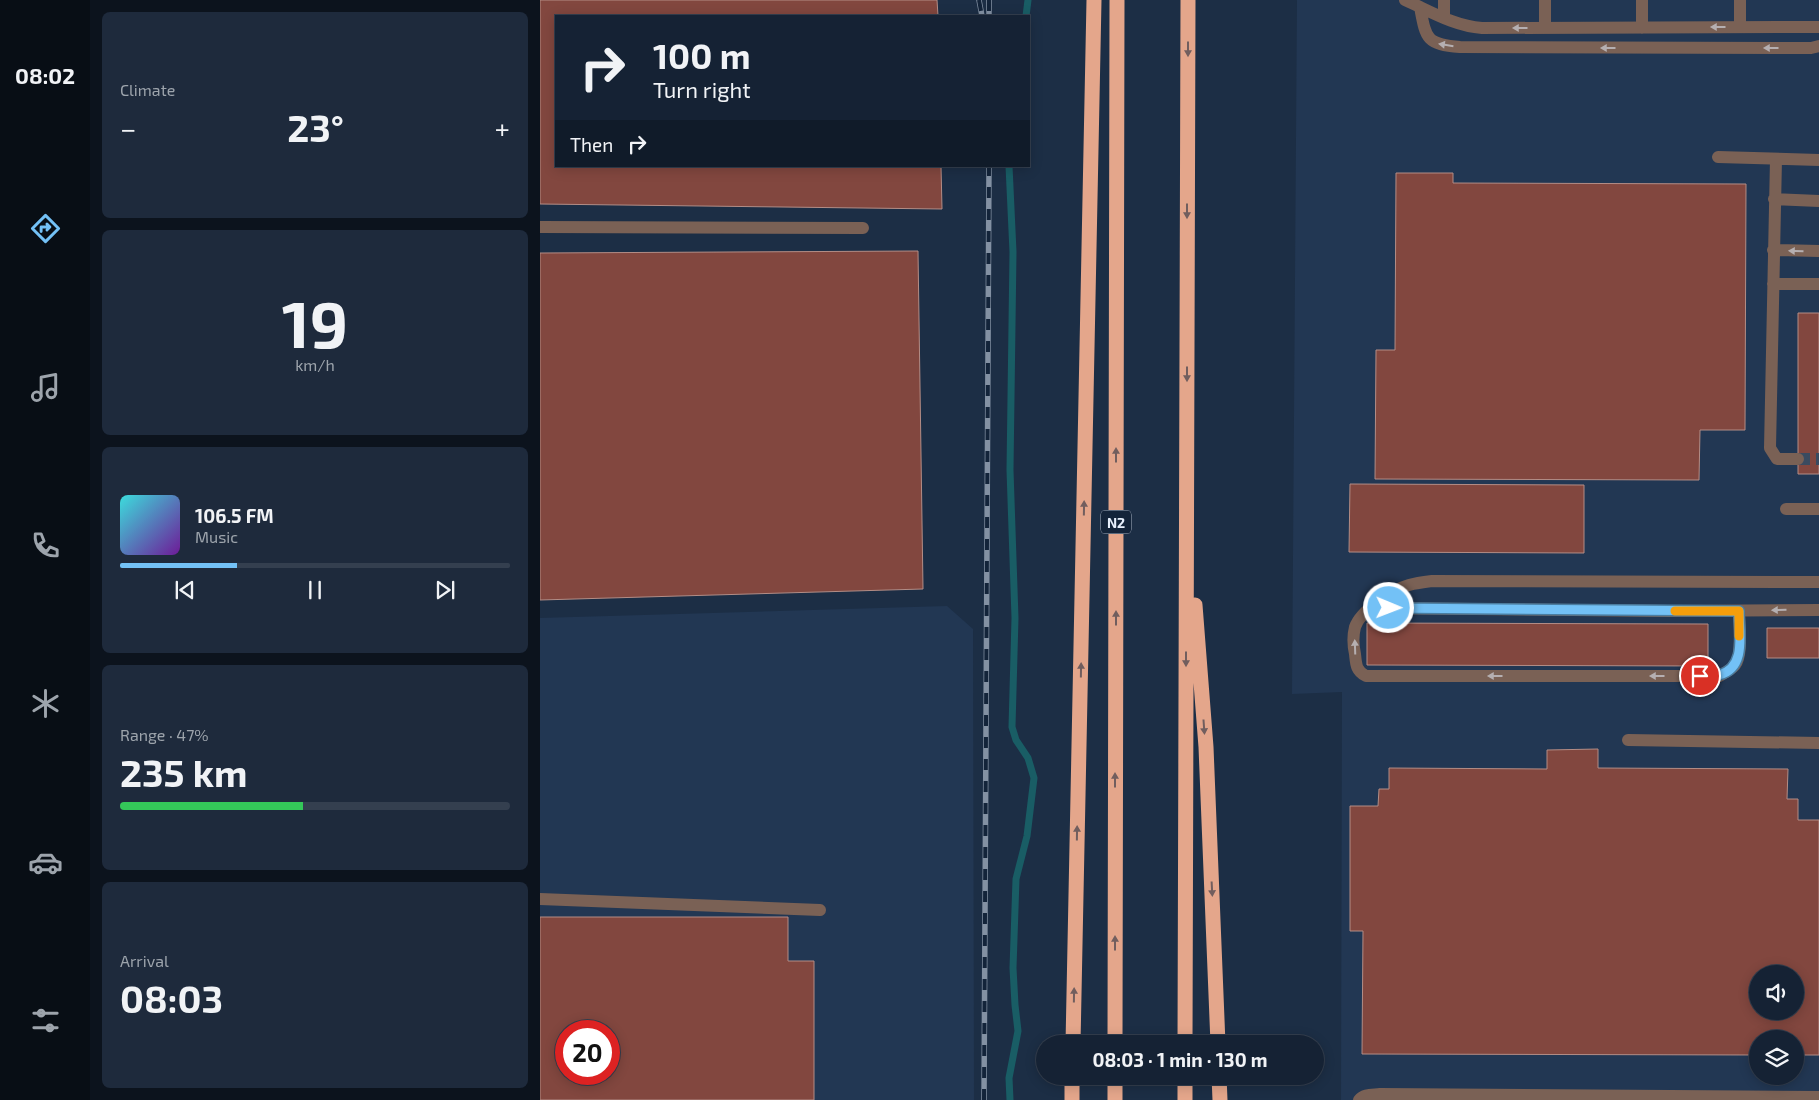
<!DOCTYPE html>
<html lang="en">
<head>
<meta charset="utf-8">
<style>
	body { margin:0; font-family:"Exo 2",sans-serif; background:#1e2a3c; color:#f1f3f6; height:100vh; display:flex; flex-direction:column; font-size:19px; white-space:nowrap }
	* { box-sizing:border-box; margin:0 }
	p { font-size:16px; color:#9da4ac }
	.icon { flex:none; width:28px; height:28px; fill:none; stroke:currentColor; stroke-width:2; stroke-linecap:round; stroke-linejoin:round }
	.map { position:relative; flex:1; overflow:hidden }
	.drawer { display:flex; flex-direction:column; gap:12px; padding:12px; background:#0c131d; width:450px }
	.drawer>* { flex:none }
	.guide { position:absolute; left:15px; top:15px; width:475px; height:152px; border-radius:0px; box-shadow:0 2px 12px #0003,0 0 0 1px #343f4f; background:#152234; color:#f1f3f6; overflow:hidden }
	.buttons { position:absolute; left:1209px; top:965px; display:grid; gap:10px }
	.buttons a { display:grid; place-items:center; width:55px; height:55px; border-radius:50%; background:#152234; box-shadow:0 2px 12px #0003,0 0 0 1px #343f4f; font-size:25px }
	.speed { position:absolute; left:15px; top:1020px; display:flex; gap:10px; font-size:25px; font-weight:700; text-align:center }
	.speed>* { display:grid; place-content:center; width:65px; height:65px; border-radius:50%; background:#152234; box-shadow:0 2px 12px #0003,0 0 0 1px #343f4f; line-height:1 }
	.speed .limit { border:8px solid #d22; background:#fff; color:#111 }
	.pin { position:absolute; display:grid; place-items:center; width:42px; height:42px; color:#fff; margin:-21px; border:2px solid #fff; border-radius:50%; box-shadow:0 1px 5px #0007 }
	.me { position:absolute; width:55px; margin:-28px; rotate:91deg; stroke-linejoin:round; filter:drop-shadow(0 0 4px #0008) }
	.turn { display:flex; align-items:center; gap:18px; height:105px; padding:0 15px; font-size:22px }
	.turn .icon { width:65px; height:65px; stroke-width:2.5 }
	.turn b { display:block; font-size:35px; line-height:42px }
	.then { display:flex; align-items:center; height:48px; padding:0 15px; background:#0003; gap:10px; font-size:19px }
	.big { font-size:38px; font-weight:700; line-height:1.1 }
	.drawer .widget { flex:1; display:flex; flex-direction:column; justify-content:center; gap:8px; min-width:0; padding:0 18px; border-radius:8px; background:#1e2a3c }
	.drawer .dial { align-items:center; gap:0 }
	.dial b { font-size:65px; line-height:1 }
	.song { display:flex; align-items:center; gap:15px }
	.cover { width:60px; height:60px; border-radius:8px; background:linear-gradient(135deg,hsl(180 70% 55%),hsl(280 70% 35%)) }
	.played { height:5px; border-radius:2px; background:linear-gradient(90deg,#73c1f6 30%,#343f4f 30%) }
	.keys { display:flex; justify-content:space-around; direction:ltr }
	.heat { display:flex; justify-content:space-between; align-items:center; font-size:28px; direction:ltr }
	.charge { height:8px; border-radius:4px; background:linear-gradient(90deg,#34c759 47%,#343f4f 0) }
	.trip { position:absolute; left:496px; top:1035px; width:288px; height:50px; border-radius:25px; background:#152234; box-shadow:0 2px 12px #0003,0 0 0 1px #343f4f; font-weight:700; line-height:50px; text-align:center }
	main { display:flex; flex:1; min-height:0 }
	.menu { display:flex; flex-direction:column; width:90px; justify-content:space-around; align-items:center; background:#080e15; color:#9da4ac }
	.menu .icon { width:35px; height:35px }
	.menu .active { color:#73c1f6 }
	.menu b { font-size:22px; color:#f1f3f6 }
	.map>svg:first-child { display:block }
</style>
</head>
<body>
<main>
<nav class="menu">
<b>08:02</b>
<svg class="icon active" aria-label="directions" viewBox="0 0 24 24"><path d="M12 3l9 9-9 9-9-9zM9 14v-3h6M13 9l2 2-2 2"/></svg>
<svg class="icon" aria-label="music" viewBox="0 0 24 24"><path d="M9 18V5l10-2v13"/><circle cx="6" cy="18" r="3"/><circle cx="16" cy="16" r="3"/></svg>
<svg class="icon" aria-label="phone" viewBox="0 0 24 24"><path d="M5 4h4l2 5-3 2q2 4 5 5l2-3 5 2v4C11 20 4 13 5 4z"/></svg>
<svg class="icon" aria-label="climate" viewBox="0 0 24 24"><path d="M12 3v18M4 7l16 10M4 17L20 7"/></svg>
<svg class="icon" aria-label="car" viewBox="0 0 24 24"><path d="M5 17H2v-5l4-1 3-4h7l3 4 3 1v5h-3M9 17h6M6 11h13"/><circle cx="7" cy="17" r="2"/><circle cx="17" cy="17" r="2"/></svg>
<svg class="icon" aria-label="filters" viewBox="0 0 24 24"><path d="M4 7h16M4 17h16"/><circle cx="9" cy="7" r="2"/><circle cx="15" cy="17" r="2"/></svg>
</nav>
<section class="drawer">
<div class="widget"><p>Climate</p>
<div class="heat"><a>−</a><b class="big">23°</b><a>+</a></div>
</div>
<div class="widget dial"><b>19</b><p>km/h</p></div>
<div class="widget">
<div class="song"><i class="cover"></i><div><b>106.5 FM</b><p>Music</p></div></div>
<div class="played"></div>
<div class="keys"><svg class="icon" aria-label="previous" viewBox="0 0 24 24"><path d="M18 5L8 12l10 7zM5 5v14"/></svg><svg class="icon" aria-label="pause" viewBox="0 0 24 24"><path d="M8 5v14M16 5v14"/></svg><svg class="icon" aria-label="next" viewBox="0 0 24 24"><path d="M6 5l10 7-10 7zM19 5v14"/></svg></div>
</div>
<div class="widget"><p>Range · 47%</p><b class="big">235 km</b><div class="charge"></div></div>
<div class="widget"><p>Arrival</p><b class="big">08:03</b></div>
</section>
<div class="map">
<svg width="1279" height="1100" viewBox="0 0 1279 1100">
	<rect width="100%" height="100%" fill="#1c2e45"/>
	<path fill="#223753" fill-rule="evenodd" d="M 757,0 L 1279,0 L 1279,1100 L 801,1100 L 802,692 L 752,694 ZM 1218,974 L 1255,974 L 1255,1011 L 1218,1011 ZM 1218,1039 L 1255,1039 L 1255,1076 L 1218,1076 Z
		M 407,606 L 433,629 L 434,1100 L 0,1100 L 0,618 ZM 26,1031 L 69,1031 L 69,1074 L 26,1074 Z"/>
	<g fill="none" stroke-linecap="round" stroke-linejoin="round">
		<path stroke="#195d65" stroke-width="7" d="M 486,16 L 488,0
			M 469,166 L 473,252 L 470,470 L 475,618 L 472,727 L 476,740 L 488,758 L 494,778 L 487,836 L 476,879 L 473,968 L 475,1005 L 478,1031 L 469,1078 L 470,1100"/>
	</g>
	<path fill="#82473f" stroke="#b38d86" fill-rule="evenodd" d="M 0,0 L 397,0 L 398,16 L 16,16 L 16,166 L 401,166 L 402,209 L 0,204 Z
		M 856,173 L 913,173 L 913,183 L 1206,184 L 1205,430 L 1160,430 L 1159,480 L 835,479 L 836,350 L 855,350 Z
		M 378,251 L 383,589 L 0,600 L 0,253 Z
		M 1258,313 L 1279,313 L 1279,474 L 1258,474 Z
		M 810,484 L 1044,485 L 1044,553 L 809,552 Z
		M 827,623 L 1168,624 L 1168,666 L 827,665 Z
		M 1227,628 L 1279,628 L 1279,658 L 1227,658 Z
		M 1058,749 L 1058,768 L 1248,769 L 1247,799 L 1258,799 L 1258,820 L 1279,820 L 1279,1055 L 1255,1055 L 1255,1039 L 1218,1039 L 1218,1055 L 822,1054 L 823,931 L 810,931 L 810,806 L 838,806 L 839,789 L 849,789 L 849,768 L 1007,769 L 1007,750 ZM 1218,974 L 1255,974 L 1255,1011 L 1218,1011 Z
		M 0,917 L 248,917 L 248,961 L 274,961 L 274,1100 L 0,1100 ZM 26,1031 L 69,1031 L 69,1074 L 26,1074 Z"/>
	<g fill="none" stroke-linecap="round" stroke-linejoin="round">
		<path stroke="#3a4b60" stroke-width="12" stroke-dasharray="12 6" stroke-linecap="butt" d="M 1258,459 L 1279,459"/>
		<path stroke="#7a6155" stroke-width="12" d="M 865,0 C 890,11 914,26 942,28 L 1279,27
			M 1005,0 L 1005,28
			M 1102,0 L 1102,28
			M 880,7 C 886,39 886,44 920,47 L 1271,48 L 1279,46
			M 904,18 L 904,0
			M 1200,27 L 1200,0
			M 1178,157 L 1279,160
			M 1236,159 L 1230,448 L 1237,459 L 1258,459
			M 1234,199 L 1279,201
			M 0,227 L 323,228
			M 1233,250 L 1279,251
			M 1233,284 L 1279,284
			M 1246,509 L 1279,509
			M 830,608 L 1130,611 L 1279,610
			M 1199,611 C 1199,624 1203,655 1195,665 C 1191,670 1184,673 1179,676 L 826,676 C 816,671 816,664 815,654 C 813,645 813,635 815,627 C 821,610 852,590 869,585 C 876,583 884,582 892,581 L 1279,582
			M 1088,740 L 1279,743
			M 0,899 L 280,910
			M 819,1100 C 824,1094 832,1095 840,1094 L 1279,1097"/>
		<path stroke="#e4a68b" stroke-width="15" d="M 655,605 L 666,747 L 678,1044
			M 533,1044 L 554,0
			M 575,1044 L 577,0
			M 645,1044 L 648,0
			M 679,1076 L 680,1100
			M 532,1100 L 532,1076
			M 575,1100 L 575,1076
			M 645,1100 L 645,1076"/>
		<defs>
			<path id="rail" d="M 439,0 L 442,16
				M 449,0 L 449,16
				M 444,1100 L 449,166"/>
		</defs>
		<use href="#rail" stroke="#8391a3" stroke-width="5.5"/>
		<use href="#rail" stroke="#13243a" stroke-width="4" stroke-dasharray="11" stroke-linecap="butt"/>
	</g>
	<defs><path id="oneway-solid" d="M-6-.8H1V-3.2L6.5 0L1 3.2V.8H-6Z" transform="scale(1.25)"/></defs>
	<g fill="#b5afb1">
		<use href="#oneway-solid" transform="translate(1178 27) rotate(180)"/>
		<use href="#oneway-solid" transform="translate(980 28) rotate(180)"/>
		<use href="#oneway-solid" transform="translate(906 45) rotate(-171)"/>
		<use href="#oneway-solid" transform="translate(1068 48) rotate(-180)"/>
		<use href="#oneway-solid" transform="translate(1231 48) rotate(-180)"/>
		<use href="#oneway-solid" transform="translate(1256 251) rotate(-178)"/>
		<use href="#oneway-solid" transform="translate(1239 610) rotate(179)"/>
		<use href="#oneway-solid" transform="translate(815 647) rotate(-92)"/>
		<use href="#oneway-solid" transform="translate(955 676) rotate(180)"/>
		<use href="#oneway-solid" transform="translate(1117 676) rotate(180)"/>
	</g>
	<g fill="#715e5e">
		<use href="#oneway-solid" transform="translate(648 49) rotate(90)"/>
		<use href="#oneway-solid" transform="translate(647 211) rotate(90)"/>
		<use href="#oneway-solid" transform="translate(647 374) rotate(90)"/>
		<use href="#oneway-solid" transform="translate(576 455) rotate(-90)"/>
		<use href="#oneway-solid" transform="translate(544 508) rotate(-89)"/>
		<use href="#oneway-solid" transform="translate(576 618) rotate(-90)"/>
		<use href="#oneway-solid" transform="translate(646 659) rotate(90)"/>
		<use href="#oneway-solid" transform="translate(541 670) rotate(-89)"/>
		<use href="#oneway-solid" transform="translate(664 727) rotate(86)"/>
		<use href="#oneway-solid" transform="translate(575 780) rotate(-90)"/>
		<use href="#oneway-solid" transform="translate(537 833) rotate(-89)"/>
		<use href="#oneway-solid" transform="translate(672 889) rotate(87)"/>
		<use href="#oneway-solid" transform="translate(575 943) rotate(-90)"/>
		<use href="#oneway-solid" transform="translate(534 995) rotate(-89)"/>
	</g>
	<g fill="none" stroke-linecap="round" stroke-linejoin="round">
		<defs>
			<path id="route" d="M 849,608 L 1199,611 C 1199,633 1207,668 1179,675 C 1173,677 1166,676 1160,676"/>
		</defs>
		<use href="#route" stroke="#4b7da0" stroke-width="12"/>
		<use href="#route" stroke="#73c1f6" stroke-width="9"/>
		<path stroke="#f59e0b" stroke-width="9" d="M 1135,611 L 1199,611 L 1199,636"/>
	</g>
	<g text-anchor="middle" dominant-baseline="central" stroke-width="5" stroke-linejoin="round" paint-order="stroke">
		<rect fill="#13243a" stroke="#a7b2c2" stroke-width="1" x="561" y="510.5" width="30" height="23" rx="4"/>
		<g font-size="14" font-weight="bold" fill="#e6effc">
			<text x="576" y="522">N2</text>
		</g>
	</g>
</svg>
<div class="buttons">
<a><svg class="icon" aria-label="sound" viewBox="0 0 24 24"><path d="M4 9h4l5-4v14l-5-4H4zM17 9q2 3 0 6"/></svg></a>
<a><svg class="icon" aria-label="layers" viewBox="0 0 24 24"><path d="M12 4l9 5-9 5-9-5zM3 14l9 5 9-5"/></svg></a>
</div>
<div class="speed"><div class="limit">20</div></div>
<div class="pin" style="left:1160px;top:676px;background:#d93025"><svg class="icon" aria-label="arrive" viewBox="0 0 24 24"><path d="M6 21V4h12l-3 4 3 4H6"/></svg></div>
<svg class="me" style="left:849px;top:608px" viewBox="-20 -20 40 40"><circle r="17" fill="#73c1f6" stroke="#fff" stroke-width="3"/><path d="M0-11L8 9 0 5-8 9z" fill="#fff"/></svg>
<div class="trip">08:03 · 1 min · 130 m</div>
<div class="guide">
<div class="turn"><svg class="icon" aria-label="right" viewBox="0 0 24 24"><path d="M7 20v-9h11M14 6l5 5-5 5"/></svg><div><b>100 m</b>Turn right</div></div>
<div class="then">Then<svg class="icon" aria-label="right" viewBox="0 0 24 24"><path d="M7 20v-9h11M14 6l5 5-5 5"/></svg></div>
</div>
</div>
</main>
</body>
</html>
